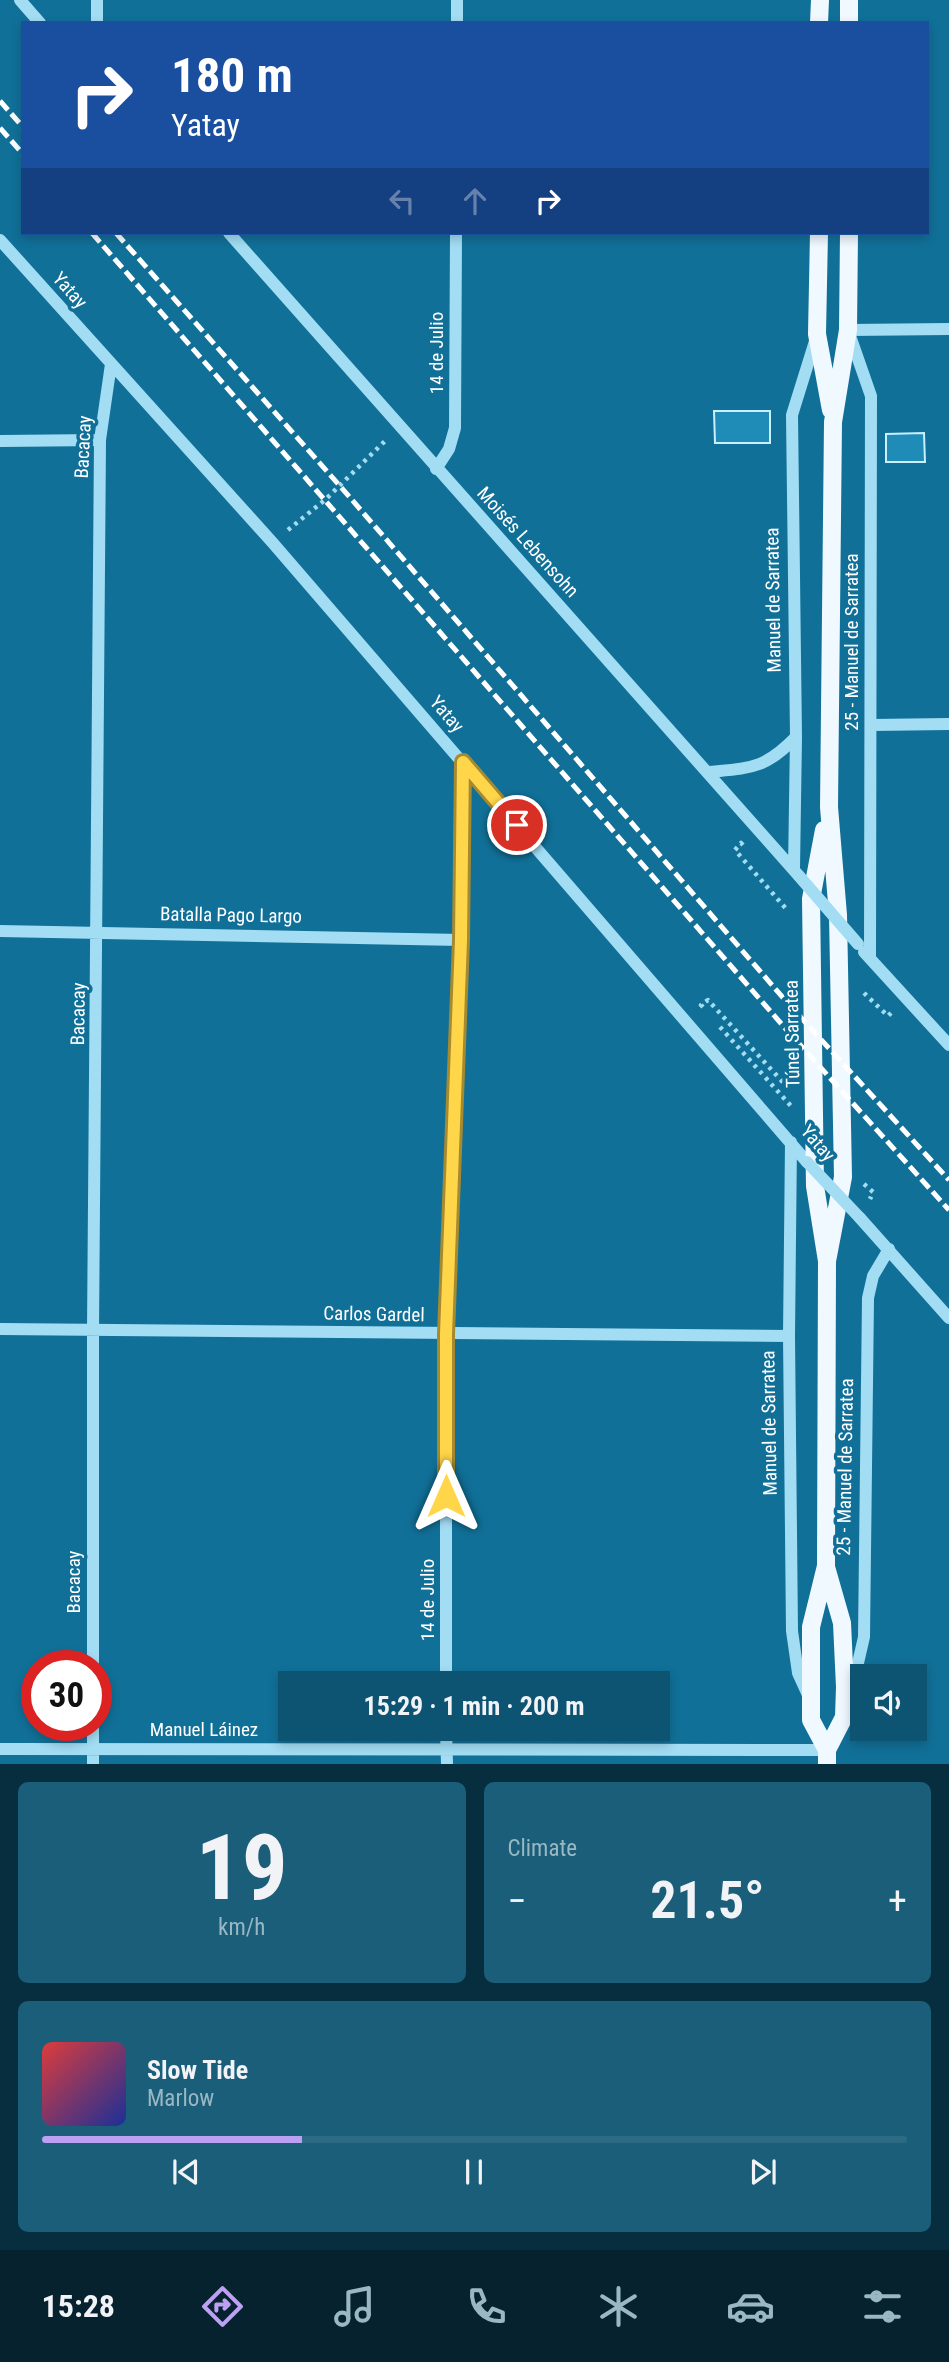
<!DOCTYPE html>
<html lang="en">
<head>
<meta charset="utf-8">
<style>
	body { margin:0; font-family:"Roboto Condensed",sans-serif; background:#1b5e7a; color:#f1f3f6; height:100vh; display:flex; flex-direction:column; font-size:26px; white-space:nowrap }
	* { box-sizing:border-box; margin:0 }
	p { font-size:23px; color:#9ab7c4 }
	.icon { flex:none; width:38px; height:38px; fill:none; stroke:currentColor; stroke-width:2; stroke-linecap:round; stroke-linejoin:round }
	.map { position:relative; height:1764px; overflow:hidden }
	.details { display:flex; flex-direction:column; gap:18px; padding:18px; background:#072e3f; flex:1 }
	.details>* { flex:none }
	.banner { position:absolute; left:21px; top:21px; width:908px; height:214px; border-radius:0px; box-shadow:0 4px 10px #0003; background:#1a4fa0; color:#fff; overflow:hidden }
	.fabs { position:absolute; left:850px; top:1664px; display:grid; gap:14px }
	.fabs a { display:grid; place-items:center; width:77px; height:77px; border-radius:0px; background:#0d5472; box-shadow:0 4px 10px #0003; font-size:35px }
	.speed { position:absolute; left:21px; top:1650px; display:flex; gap:14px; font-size:35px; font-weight:700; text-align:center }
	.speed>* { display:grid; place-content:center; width:91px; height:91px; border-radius:50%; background:#0d5472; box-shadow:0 4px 10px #0003; line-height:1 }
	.speed .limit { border:10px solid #d22; background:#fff; color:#111 }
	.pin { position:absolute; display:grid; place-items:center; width:60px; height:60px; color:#fff; margin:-30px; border:4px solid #fff; border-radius:50%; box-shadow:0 2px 7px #0007 }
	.me { position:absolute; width:77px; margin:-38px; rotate:0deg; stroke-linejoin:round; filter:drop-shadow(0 0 5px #0008) }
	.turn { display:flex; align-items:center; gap:24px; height:147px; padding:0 35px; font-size:32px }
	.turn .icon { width:91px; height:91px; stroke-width:2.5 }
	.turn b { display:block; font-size:49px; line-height:60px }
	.lanes { display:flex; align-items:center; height:66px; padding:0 35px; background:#0003; justify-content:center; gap:35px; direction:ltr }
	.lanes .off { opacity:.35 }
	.big { font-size:52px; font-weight:700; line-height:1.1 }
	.details .tile { flex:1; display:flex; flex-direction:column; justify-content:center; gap:10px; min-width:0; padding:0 24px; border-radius:10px; background:#1b5e7a }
	.details .dial { align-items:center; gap:0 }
	.dial b { font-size:91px; line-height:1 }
	.song { display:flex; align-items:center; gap:21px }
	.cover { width:84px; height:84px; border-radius:10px; background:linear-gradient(135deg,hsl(0 70% 55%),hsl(230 70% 35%)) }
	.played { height:7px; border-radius:4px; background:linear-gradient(90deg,#bca0f2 30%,#2d6a84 30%) }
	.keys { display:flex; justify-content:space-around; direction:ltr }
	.heat { display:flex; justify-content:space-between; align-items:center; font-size:38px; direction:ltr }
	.details .tiles { flex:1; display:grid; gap:18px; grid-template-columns:1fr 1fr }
	.tile:last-child { grid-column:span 2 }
	.trip { position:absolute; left:278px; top:1671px; width:392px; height:70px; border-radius:0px; background:#0d5472; box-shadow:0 4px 10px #0003; font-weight:700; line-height:70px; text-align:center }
	.tab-bar { display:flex; height:112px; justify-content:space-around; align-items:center; background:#05222e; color:#9ab7c4 }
	.tab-bar .icon { width:49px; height:49px }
	.tab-bar .active { color:#bca0f2 }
	.tab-bar b { font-size:32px; color:#f1f3f6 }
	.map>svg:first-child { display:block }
</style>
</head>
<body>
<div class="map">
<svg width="949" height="1764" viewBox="0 0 949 1764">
	<rect width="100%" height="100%" fill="#117098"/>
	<path fill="#1f8bb7" stroke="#caeffe" stroke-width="2" d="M 714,411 L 770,411 L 770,443 L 715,443 Z
		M 924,433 L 925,462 L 886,462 L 886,434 Z"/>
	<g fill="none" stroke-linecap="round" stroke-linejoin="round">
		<path stroke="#a2ddf4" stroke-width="4.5" stroke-dasharray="3.5 5" stroke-linecap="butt" d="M 288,530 L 326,499 L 387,439
			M 743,845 L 741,843 L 735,850 L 788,911
			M 864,993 L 888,1016 L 893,1011
			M 703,1007 L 701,1005 L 708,1000 L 789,1089
			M 720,1027 L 791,1106
			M 864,1184 L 873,1192 L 870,1199"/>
		<path stroke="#a2ddf4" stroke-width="12" d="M 20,0 L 40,23
			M 97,0 L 97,23
			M 457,23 L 457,0
			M 229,233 L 799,876
			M 0,240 L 272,542 L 807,1162
			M 0,441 L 100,440
			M 436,469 L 449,449 L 455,428 L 456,233
			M 872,725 L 949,724
			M 709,772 C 751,768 765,769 796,737
			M 794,869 L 796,737 L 792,415 L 816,338
			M 0,931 L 461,940
			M 864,952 L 949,1045
			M 870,958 L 871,396 L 848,330 L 949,329
			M 791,1142 L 789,1336 L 792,1631 L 798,1673 L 808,1695
			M 860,1218 L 949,1318
			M 0,1329 L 789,1336
			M 93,1666 L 93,1330 L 100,440 L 111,364
			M 446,1684 L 446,1334 L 461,940 L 463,762
			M 845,1687 L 858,1663 L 864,1637 L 868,1298 L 873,1276 L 889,1249
			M 93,1726 L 93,1764
			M 446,1729 L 447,1764
			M 0,1749 L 827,1750"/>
		<path stroke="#eff9ff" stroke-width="18" d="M 819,23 L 820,0
			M 849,23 L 849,0
			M 819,233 L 817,334 L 831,410
			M 824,830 L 811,899 L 815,1186 L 827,1261 L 826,1566 L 811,1627 L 811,1720 L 827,1750 L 827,1764
			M 827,1261 L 843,1177 L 838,915 L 829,807 L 833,422 L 848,330 L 849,233
			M 826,1567 L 842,1623 L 845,1687 L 844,1717 L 827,1750"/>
		<path stroke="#fff" stroke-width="5" stroke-dasharray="12 5" stroke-linecap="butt" d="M 0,101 L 23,127
			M 0,128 L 23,154
			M 92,233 L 785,1028 L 949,1210
			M 116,233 L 340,486 L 785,1000 L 949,1180"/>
		<path stroke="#a2ddf4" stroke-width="12" d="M 799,876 L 858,944
			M 807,1162 L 860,1218"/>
	</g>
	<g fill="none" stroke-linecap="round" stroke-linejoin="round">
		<defs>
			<path id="route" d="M 446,1496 L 446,1334 L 461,940 L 463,762 L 517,825"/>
		</defs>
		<use href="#route" stroke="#a68a30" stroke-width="18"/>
		<use href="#route" stroke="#ffd54a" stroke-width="12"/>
	</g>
	<g text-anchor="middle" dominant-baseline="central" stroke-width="7" stroke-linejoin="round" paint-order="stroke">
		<g font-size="19" fill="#fff" stroke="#117098">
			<text transform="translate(70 290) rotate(48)">Yatay</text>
			<text transform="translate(436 353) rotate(-90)">14 de Julio</text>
			<text transform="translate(83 447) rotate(-87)">Bacacay</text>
			<text transform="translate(528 542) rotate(48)">Moisés Lebensohn</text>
			<text transform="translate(773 600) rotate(-91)">Manuel de Sarratea</text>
			<text transform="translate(851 642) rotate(-90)">25 - Manuel de Sarratea</text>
			<text transform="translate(447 714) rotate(49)">Yatay</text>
			<text transform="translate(231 915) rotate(1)">Batalla Pago Largo</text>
			<text transform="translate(78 1014) rotate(-89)">Bacacay</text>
			<text transform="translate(792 1034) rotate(-91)">Túnel Sarratea</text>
			<text transform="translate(818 1143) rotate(49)">Yatay</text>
			<text transform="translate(374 1314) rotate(1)">Carlos Gardel</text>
			<text transform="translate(769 1423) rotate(-91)">Manuel de Sarratea</text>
			<text transform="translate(845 1467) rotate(-89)">25 - Manuel de Sarratea</text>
			<text transform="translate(73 1582) rotate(-90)">Bacacay</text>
			<text transform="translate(427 1600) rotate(-90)">14 de Julio</text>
			<text x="204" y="1729">Manuel Láinez</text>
		</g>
	</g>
</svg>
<div class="fabs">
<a><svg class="icon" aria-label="sound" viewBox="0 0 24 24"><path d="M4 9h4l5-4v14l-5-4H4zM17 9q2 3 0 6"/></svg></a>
</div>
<div class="speed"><div class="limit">30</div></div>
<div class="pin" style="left:517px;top:825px;background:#d93025"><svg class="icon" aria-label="arrive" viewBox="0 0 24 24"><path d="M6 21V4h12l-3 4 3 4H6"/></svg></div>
<svg class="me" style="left:446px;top:1496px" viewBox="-20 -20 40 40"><path d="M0-17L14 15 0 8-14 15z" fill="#ffd54a" stroke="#fff" stroke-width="4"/></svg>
<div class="trip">15:29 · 1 min · 200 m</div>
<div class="banner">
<div class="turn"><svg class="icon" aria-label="right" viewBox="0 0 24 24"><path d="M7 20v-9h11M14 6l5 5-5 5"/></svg><div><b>180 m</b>Yatay</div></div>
<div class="lanes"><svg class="icon off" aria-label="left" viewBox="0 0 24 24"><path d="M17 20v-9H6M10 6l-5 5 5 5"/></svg><svg class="icon off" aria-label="ahead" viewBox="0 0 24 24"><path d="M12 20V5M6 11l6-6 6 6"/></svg><svg class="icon" aria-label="right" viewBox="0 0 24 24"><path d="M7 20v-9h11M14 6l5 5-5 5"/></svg></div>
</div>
</div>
<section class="details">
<div class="tiles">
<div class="tile dial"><b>19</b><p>km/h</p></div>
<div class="tile"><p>Climate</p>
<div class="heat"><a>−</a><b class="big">21.5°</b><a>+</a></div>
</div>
<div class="tile">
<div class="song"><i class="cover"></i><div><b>Slow Tide</b><p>Marlow</p></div></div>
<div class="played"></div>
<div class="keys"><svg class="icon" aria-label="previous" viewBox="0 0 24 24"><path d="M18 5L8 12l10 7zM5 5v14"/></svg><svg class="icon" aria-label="pause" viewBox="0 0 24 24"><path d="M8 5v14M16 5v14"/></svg><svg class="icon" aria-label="next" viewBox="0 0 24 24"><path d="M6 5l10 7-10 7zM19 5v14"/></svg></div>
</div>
</div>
</section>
<nav class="tab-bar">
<b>15:28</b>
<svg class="icon active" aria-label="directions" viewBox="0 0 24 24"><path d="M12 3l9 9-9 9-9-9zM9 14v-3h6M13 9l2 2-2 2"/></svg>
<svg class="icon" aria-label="music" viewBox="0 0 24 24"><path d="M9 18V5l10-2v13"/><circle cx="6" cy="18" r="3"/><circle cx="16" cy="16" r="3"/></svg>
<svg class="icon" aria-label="phone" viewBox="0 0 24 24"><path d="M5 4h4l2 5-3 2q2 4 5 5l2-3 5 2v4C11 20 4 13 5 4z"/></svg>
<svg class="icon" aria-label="climate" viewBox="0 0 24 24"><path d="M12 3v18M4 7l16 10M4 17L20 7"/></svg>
<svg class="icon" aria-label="car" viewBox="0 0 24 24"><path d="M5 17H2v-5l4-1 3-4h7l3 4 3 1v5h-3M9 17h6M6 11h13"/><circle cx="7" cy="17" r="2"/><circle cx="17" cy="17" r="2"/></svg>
<svg class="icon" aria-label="filters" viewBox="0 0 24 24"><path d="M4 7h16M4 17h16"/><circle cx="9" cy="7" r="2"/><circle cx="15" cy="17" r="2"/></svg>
</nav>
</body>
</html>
